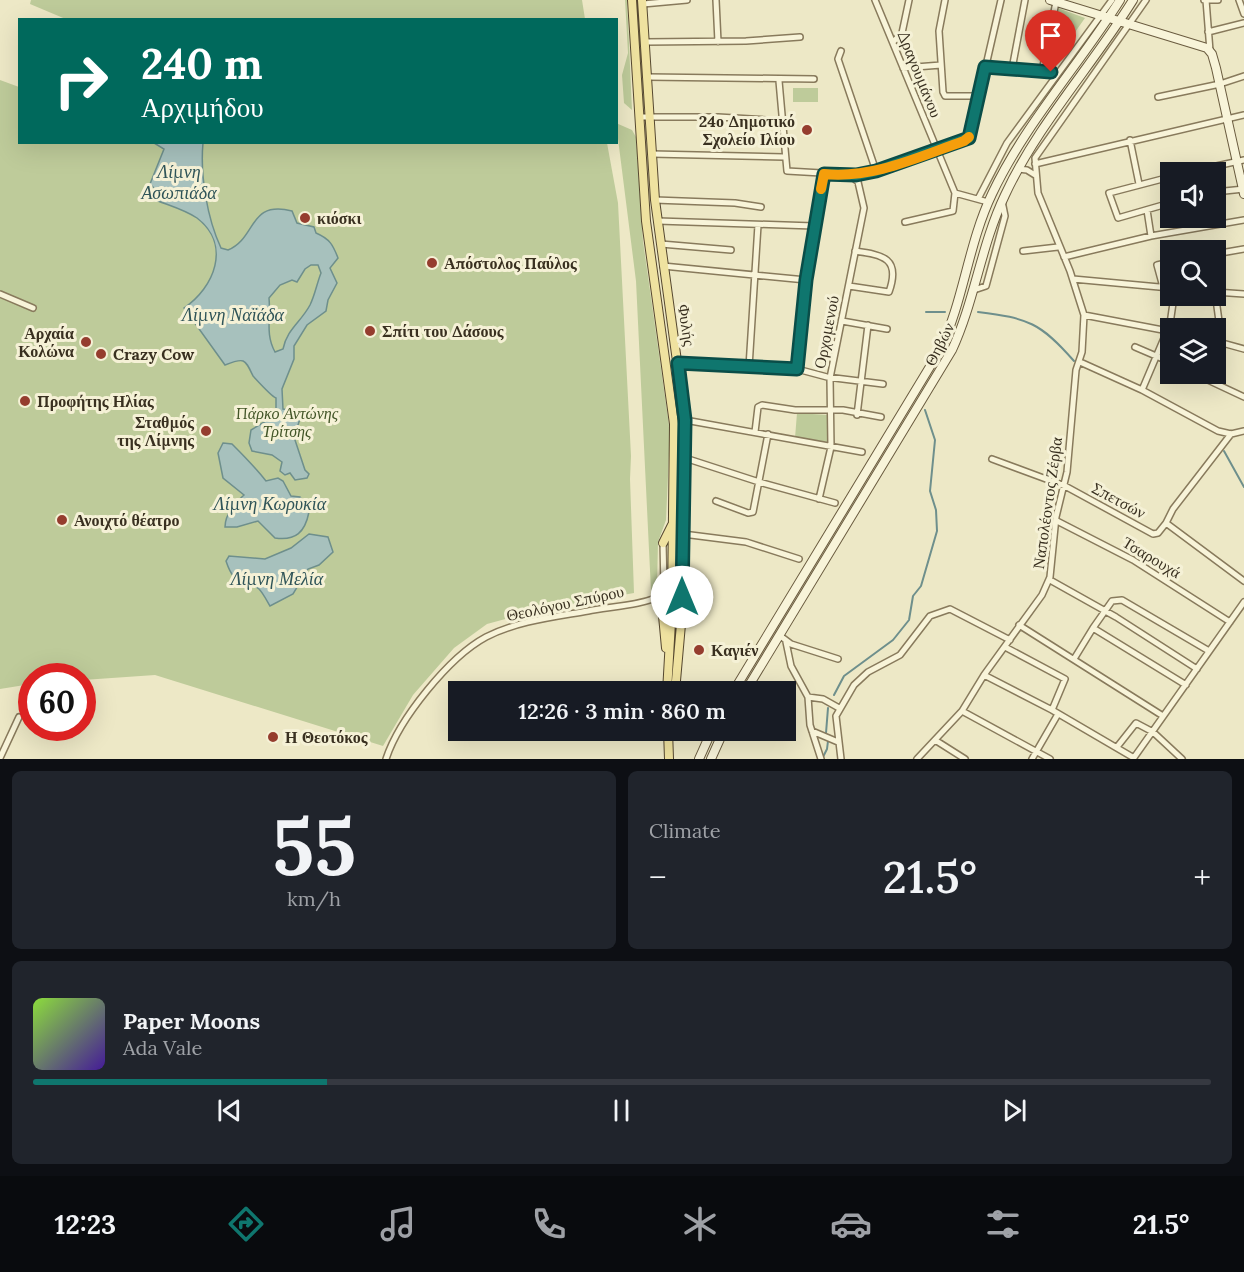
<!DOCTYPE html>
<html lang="en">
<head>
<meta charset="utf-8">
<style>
	body { margin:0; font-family:Lora,serif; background:#20242c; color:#f1f3f6; height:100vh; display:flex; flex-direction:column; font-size:22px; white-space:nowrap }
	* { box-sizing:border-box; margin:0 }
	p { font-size:20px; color:#9ea1a6 }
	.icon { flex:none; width:33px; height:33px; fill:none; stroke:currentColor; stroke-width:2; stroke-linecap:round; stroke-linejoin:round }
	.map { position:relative; height:759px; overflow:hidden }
	.panel { display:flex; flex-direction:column; gap:12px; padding:12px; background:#0d0f14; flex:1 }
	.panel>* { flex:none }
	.hud { position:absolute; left:18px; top:18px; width:600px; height:126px; border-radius:0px; box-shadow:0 6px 24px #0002; background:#00695c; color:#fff; overflow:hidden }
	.controls { position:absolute; left:1160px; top:162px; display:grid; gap:12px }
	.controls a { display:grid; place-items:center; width:66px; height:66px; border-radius:0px; background:#171b24; box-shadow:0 6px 24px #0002; font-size:30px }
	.speed { position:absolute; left:18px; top:663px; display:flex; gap:12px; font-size:30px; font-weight:700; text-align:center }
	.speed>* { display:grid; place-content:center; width:78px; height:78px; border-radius:50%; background:#171b24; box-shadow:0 6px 24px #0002; line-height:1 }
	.speed .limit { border:9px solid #d22; background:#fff; color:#111 }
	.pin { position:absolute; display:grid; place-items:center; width:51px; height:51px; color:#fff; margin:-62px -26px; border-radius:50% 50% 50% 0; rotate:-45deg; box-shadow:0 0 6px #0007 }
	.pin .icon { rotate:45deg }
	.me { position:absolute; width:66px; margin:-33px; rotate:0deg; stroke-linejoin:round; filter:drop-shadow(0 0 4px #0008) }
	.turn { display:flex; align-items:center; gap:21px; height:126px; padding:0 24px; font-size:27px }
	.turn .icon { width:78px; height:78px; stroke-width:2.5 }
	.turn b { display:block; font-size:42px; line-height:51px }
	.big { font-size:45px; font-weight:600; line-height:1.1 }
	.panel .tile { flex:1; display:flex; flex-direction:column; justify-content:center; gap:9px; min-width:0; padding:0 21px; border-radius:9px; background:#20242c }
	.panel .dial { align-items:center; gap:0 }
	.dial b { font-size:78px; line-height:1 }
	.song { display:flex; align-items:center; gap:18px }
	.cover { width:72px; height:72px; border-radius:9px; background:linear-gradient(135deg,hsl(90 70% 55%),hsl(260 70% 35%)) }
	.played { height:6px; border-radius:3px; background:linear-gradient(90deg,#0f766e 25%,#363941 25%) }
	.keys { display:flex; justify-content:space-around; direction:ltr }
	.heat { display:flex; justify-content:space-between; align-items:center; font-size:33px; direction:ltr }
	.panel .tiles { flex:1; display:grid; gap:12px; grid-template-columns:1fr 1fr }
	.tile:last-child { grid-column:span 2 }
	.trip { position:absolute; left:448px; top:681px; width:348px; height:60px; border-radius:0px; background:#171b24; box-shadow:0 6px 24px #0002; font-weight:600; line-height:60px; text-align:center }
	.tabs { display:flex; height:96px; justify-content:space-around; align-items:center; background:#090b0e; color:#9ea1a6 }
	.tabs .icon { width:42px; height:42px }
	.tabs .active { color:#0f766e }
	.tabs b { font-size:27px; color:#f1f3f6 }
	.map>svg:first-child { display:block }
</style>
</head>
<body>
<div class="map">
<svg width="1244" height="759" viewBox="0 0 1244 759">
	<rect width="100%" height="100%" fill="#ede8c6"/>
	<path fill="#becb9a" d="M 31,0 L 582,0 L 585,19 L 68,20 L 30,4 Z
		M 625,0 L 627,0 L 632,110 L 624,103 L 622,75 L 628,53 Z
		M 1058,8 L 1085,18 L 1051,66 L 1048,66 Z
		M 0,80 L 19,87 L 20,142 L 607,143 L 618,203 L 631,456 L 630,479 L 634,593 L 538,610 L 487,624 L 454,648 L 413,695 L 383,746 L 155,675 L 83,680 L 82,676 L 32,676 L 31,684 L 0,689 Z
		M 793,88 L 818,88 L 818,102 L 793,102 Z
		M 616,123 L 632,130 L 636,137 L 643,241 L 670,432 L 666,520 L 658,542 L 657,586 L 651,591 L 636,281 Z
		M 797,413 L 828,415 L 829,442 L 795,438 Z"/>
	<path fill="#a7c1bd" stroke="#6e8f8c" stroke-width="1.5" fill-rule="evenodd" d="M 154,143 L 203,143 C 200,175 207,218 221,248 L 228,250 C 257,238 248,200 292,211 L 297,223 L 314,227 L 316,233 C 330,239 333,245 338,258 L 330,268 L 337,283 L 328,300 L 326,311 L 307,325 L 294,346 L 294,359 L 282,389 L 283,409 L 298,411 L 300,419 L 294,437 L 305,470 L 309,474 L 307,478 L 295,480 L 290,473 L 285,475 L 280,471 L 282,462 L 272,455 L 252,451 L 249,443 L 251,430 L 276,415 L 276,398 C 271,396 255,378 253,376 C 245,359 245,357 225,365 L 184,308 C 214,288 232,245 197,218 C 185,210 171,206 158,201 L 157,191 L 150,184 L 164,149 ZM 311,265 L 318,265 L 321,273 C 317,283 315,295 310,305 C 301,322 287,329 283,349 L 275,352 C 265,334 271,318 269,298 L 280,285 L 292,280 L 297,282 L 305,269 Z
		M 223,443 L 232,444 C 244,456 255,467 266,481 L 278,478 L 283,481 L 291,496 L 300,497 L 309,512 C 305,532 296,541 275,538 L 258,521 L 237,527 L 225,527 C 225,514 235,503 244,495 L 223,478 L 218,453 Z
		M 309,534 L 328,537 L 333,552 L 319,565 L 308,569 L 293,594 L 270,606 C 267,601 263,593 259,589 C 241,576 235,588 226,561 L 229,556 L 265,559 L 291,548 Z"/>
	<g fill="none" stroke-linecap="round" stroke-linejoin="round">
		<path stroke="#6e8f8c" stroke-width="2" d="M 926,312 L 945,312
			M 978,312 C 1028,318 1041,323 1074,361
			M 1224,451 L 1244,487
			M 834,695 L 844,676 L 893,640 L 909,620 L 913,596 L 921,586 L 937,531 L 936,510 L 930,491 L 935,440 L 925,410
			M 826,733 L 828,708
			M 822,759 L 827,749 L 828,741"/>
		<defs>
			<path id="street" d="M 716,0 L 718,42
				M 875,0 L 955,193 L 953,211 L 905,222
				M 945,0 L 939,31 L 943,92 L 945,96 L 978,96
				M 1204,0 L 1218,0
				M 1206,0 L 1210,51
				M 1239,0 L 1244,14
				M 643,4 L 687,0
				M 1208,32 L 1244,23
				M 646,42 L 746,41 L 800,37
				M 893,42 L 902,33 L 909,0
				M 841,51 L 838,59 L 876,171
				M 985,67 L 1058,73
				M 903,68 L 941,65
				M 1012,69 L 1025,0
				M 1042,71 L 1056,2
				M 648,77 L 814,79
				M 779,81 L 787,171 L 856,175 L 876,171 L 964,141 L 970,135 L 1001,0
				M 1158,97 L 1220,84 L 1244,76
				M 640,117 L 718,117 L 782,121
				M 1130,140 L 1139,184
				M 652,154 L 784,157
				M 1035,164 L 1244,115
				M 1018,169 L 1027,170 L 1035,175
				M 1189,172 L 1244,160
				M 1170,177 L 1109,193 L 1118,218 L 1170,203
				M 1215,192 L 1244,189
				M 955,193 L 988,202
				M 978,199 L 1007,143 L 1112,0
				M 655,200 L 735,203 L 761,207
				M 1147,210 L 1151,236
				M 658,221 L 814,226
				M 661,244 L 731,250
				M 1023,251 L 1058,247
				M 1215,254 L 1244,249
				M 1064,257 L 1151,236 L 1244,220
				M 663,266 L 806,280
				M 1073,279 L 1170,288
				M 849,286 L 889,292 C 901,258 883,255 855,251
				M 1163,287 L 1157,265 L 1170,262
				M 974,290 L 986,286 L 1005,216 L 1002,201
				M 1215,292 L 1222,343
				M 1215,292 L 1244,294
				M 0,294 L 33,308
				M 1084,315 L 1168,331
				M 842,321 L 887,329
				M 1215,341 L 1244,349
				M 1135,347 L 1170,362
				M 1080,362 L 1142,390 L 1218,431 L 1231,434 L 1244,431
				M 678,363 L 797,369 L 827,377 L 883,384
				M 749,367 L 758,225
				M 797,369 L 806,280 L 824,174
				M 1195,374 L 1244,397
				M 1142,390 L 1170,324 L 1174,296
				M 857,415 L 868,325
				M 685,420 L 862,452
				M 755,432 L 758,407 L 762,405 L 795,410 L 843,410 L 881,417
				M 674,457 L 685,458 L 759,482 L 835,503
				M 992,459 L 1065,486 L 1153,534 L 1158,533 L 1166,523 L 1244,581
				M 819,499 L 831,447 L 830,378 L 864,208 L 858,182 L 850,175
				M 716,501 L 748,513 L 753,512 L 768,434
				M 1057,521 L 1133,560 L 1230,622
				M 1166,523 L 1173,509 L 1231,434
				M 683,534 L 746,542 L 799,559
				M 1050,580 L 1116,617 L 1197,669
				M 1019,625 L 1163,716
				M 779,635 L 791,644 L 838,659
				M 786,642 L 791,666 L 808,697 L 810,725 L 821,759
				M 1005,647 L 1065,679 L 1052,710
				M 1074,659 L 1093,628
				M 984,675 L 1052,710 L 1134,758
				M 1186,685 L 1093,628 L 1112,601 L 1122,600 L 1209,651
				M 808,697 L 823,699 L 839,708
				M 962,711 L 1050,759
				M 812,731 L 838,742
				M 935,740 L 965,759
				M 1117,747 L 1136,723 L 1153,732 L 1182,759
				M 0,758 L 19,717
				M 386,759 C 399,719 449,657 486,637 C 517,621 554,617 588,611 C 606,607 645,605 659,596 L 664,588 L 663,542
				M 841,759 L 836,716 L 854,685 L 868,672 L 900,655 L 930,616 L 950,609 L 1010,640
				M 917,759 L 962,711 L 984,675 L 1042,595 L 1050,577 L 1056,517 L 1067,472 L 1076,370 L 1082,352 L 1084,315 L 1070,271 L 1038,193 L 1035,158 L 1146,0
				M 1032,759 L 1058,714
				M 1133,759 L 1244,602"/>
			<path id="secondary" d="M 1050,0 L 1207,48 L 1212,54 L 1216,68 L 1244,194
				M 733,692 L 940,350 C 964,300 968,244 992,194 C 1025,124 1079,65 1120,0
				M 745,692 L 952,350 C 975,300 981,245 1005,195 C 1038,124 1092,66 1133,0
				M 699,759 L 712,730
				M 711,759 L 724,730"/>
			<path id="primary" d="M 632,0 L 646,221 L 674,424 L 672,604 L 667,692
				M 642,0 L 655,200 L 685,420 L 682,613 L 675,692
				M 663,543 L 672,525
				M 656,598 L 662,605 L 666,648
				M 668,730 L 669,759"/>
		</defs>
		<use href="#street" stroke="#887a5c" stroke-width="8"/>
		<use href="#secondary" stroke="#6a5b3f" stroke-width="10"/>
		<use href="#primary" stroke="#564830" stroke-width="10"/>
		<use href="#street" stroke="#f8f4d9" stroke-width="5"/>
		<use href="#secondary" stroke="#f8f4d9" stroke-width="8"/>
		<use href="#primary" stroke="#efe2a0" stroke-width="8"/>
	</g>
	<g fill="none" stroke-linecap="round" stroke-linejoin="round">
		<defs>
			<path id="route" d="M 682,597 L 685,420 L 678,363 L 797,369 L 806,280 L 824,174 L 856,175 L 876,171 L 969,138 L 985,67 L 1051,72"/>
		</defs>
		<use href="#route" stroke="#0a4d48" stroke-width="15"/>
		<use href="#route" stroke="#0f766e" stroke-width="10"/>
		<path stroke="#f59e0b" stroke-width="10" d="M 821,189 L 824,174 C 873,179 918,157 964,141 L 969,137"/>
	</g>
	<g fill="#953d2e" stroke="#f5f1d6" stroke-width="2">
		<circle cx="807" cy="130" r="6"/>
		<circle cx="305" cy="218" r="6"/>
		<circle cx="432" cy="263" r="6"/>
		<circle cx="370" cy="331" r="6"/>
		<circle cx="86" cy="342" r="6"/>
		<circle cx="101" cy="354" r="6"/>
		<circle cx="25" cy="401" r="6"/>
		<circle cx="206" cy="431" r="6"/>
		<circle cx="62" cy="520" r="6"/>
		<circle cx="699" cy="650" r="6"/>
		<circle cx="273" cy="737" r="6"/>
	</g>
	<g text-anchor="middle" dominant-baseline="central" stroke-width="6" stroke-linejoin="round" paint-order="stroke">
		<g font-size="16" fill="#393020" stroke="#f5f1d6">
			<text transform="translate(920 74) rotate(68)">Δραγουμάνου</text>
			<text transform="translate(687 325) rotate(81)">Φυλής</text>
			<text transform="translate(826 332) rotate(-79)">Ορχομενού</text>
			<text transform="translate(939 344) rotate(-63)">Θηβών</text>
			<text transform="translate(1119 500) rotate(28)">Σπετσών</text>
			<text transform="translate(1047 503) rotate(-82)">Ναπολέοντος Ζέρβα</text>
			<text transform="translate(1152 557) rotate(31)">Τσαρουχά</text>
			<text transform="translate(565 603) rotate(-12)">Θεολόγου Σπύρου</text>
		</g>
		<g font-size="16" font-weight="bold" fill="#393020" stroke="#f5f1d6" text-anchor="start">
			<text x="795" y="121" text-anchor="end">24ο Δημοτικό<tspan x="795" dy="18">Σχολείο Ιλίου</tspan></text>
			<text x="317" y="218">κιόσκι</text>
			<text x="444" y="263">Απόστολος Παύλος</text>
			<text x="382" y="331">Σπίτι του Δάσους</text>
			<text x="74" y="333" text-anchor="end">Αρχαία<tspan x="74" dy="18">Κολώνα</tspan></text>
			<text x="113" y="354">Crazy Cow</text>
			<text x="37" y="401">Προφήτης Ηλίας</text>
			<text x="194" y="422" text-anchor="end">Σταθμός<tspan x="194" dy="18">της Λίμνης</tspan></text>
			<text x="74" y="520">Ανοιχτό θέατρο</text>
			<text x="711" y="650">Καγιέν</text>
			<text x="285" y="737">Η Θεοτόκος</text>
		</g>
		<g font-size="16" font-style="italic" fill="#425527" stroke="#f5f1d6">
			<text x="287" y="413">Πάρκο Αντώνης<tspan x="287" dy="18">Τρίτσης</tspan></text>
		</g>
		<g font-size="18" font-style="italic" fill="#2f5458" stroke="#f5f1d6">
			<text x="179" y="171">Λίμνη<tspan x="179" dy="21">Ασωπιάδα</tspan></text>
			<text x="233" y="314">Λίμνη Ναϊάδα</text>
			<text x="270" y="503">Λίμνη Κωρυκία</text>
			<text x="277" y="578">Λίμνη Μελία</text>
		</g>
	</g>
</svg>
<div class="controls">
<a><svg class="icon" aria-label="sound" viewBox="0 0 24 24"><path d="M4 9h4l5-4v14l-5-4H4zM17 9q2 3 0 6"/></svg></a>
<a><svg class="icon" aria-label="search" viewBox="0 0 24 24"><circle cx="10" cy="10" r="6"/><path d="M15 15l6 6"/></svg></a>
<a><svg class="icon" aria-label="layers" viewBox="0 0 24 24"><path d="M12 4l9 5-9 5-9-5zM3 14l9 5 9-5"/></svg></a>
</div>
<div class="speed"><div class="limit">60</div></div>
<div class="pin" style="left:1051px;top:72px;background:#d93025"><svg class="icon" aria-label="arrive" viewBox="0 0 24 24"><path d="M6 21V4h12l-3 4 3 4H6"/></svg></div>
<svg class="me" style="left:682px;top:597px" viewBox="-20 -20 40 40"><circle r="19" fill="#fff"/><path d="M0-13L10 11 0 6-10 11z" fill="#0f766e"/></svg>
<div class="trip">12:26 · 3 min · 860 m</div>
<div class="hud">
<div class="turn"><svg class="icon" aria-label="right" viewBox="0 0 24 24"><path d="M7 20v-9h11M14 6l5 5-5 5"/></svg><div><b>240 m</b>Αρχιμήδου</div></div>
</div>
</div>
<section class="panel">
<div class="tiles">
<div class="tile dial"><b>55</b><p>km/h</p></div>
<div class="tile"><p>Climate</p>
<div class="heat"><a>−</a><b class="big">21.5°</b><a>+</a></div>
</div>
<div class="tile">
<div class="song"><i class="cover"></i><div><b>Paper Moons</b><p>Ada Vale</p></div></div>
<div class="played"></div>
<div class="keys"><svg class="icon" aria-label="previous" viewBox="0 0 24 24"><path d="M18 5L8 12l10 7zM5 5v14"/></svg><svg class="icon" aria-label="pause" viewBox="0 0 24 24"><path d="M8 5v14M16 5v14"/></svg><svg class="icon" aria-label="next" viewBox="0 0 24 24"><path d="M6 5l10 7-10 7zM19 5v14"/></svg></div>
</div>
</div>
</section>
<nav class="tabs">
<b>12:23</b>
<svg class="icon active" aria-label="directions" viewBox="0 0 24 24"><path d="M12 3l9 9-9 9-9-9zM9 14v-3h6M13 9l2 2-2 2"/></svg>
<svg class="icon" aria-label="music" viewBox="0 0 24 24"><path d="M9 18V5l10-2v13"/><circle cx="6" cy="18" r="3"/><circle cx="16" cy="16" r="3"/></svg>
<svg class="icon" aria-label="phone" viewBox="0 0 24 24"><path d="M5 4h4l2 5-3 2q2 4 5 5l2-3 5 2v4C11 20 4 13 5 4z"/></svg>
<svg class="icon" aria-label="climate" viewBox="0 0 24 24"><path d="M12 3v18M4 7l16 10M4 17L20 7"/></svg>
<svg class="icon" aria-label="car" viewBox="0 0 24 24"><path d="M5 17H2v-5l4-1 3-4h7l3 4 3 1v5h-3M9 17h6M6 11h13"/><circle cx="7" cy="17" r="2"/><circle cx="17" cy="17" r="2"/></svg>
<svg class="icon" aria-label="filters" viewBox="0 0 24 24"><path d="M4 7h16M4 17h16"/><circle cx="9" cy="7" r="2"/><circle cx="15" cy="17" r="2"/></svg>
<b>21.5°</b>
</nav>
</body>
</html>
